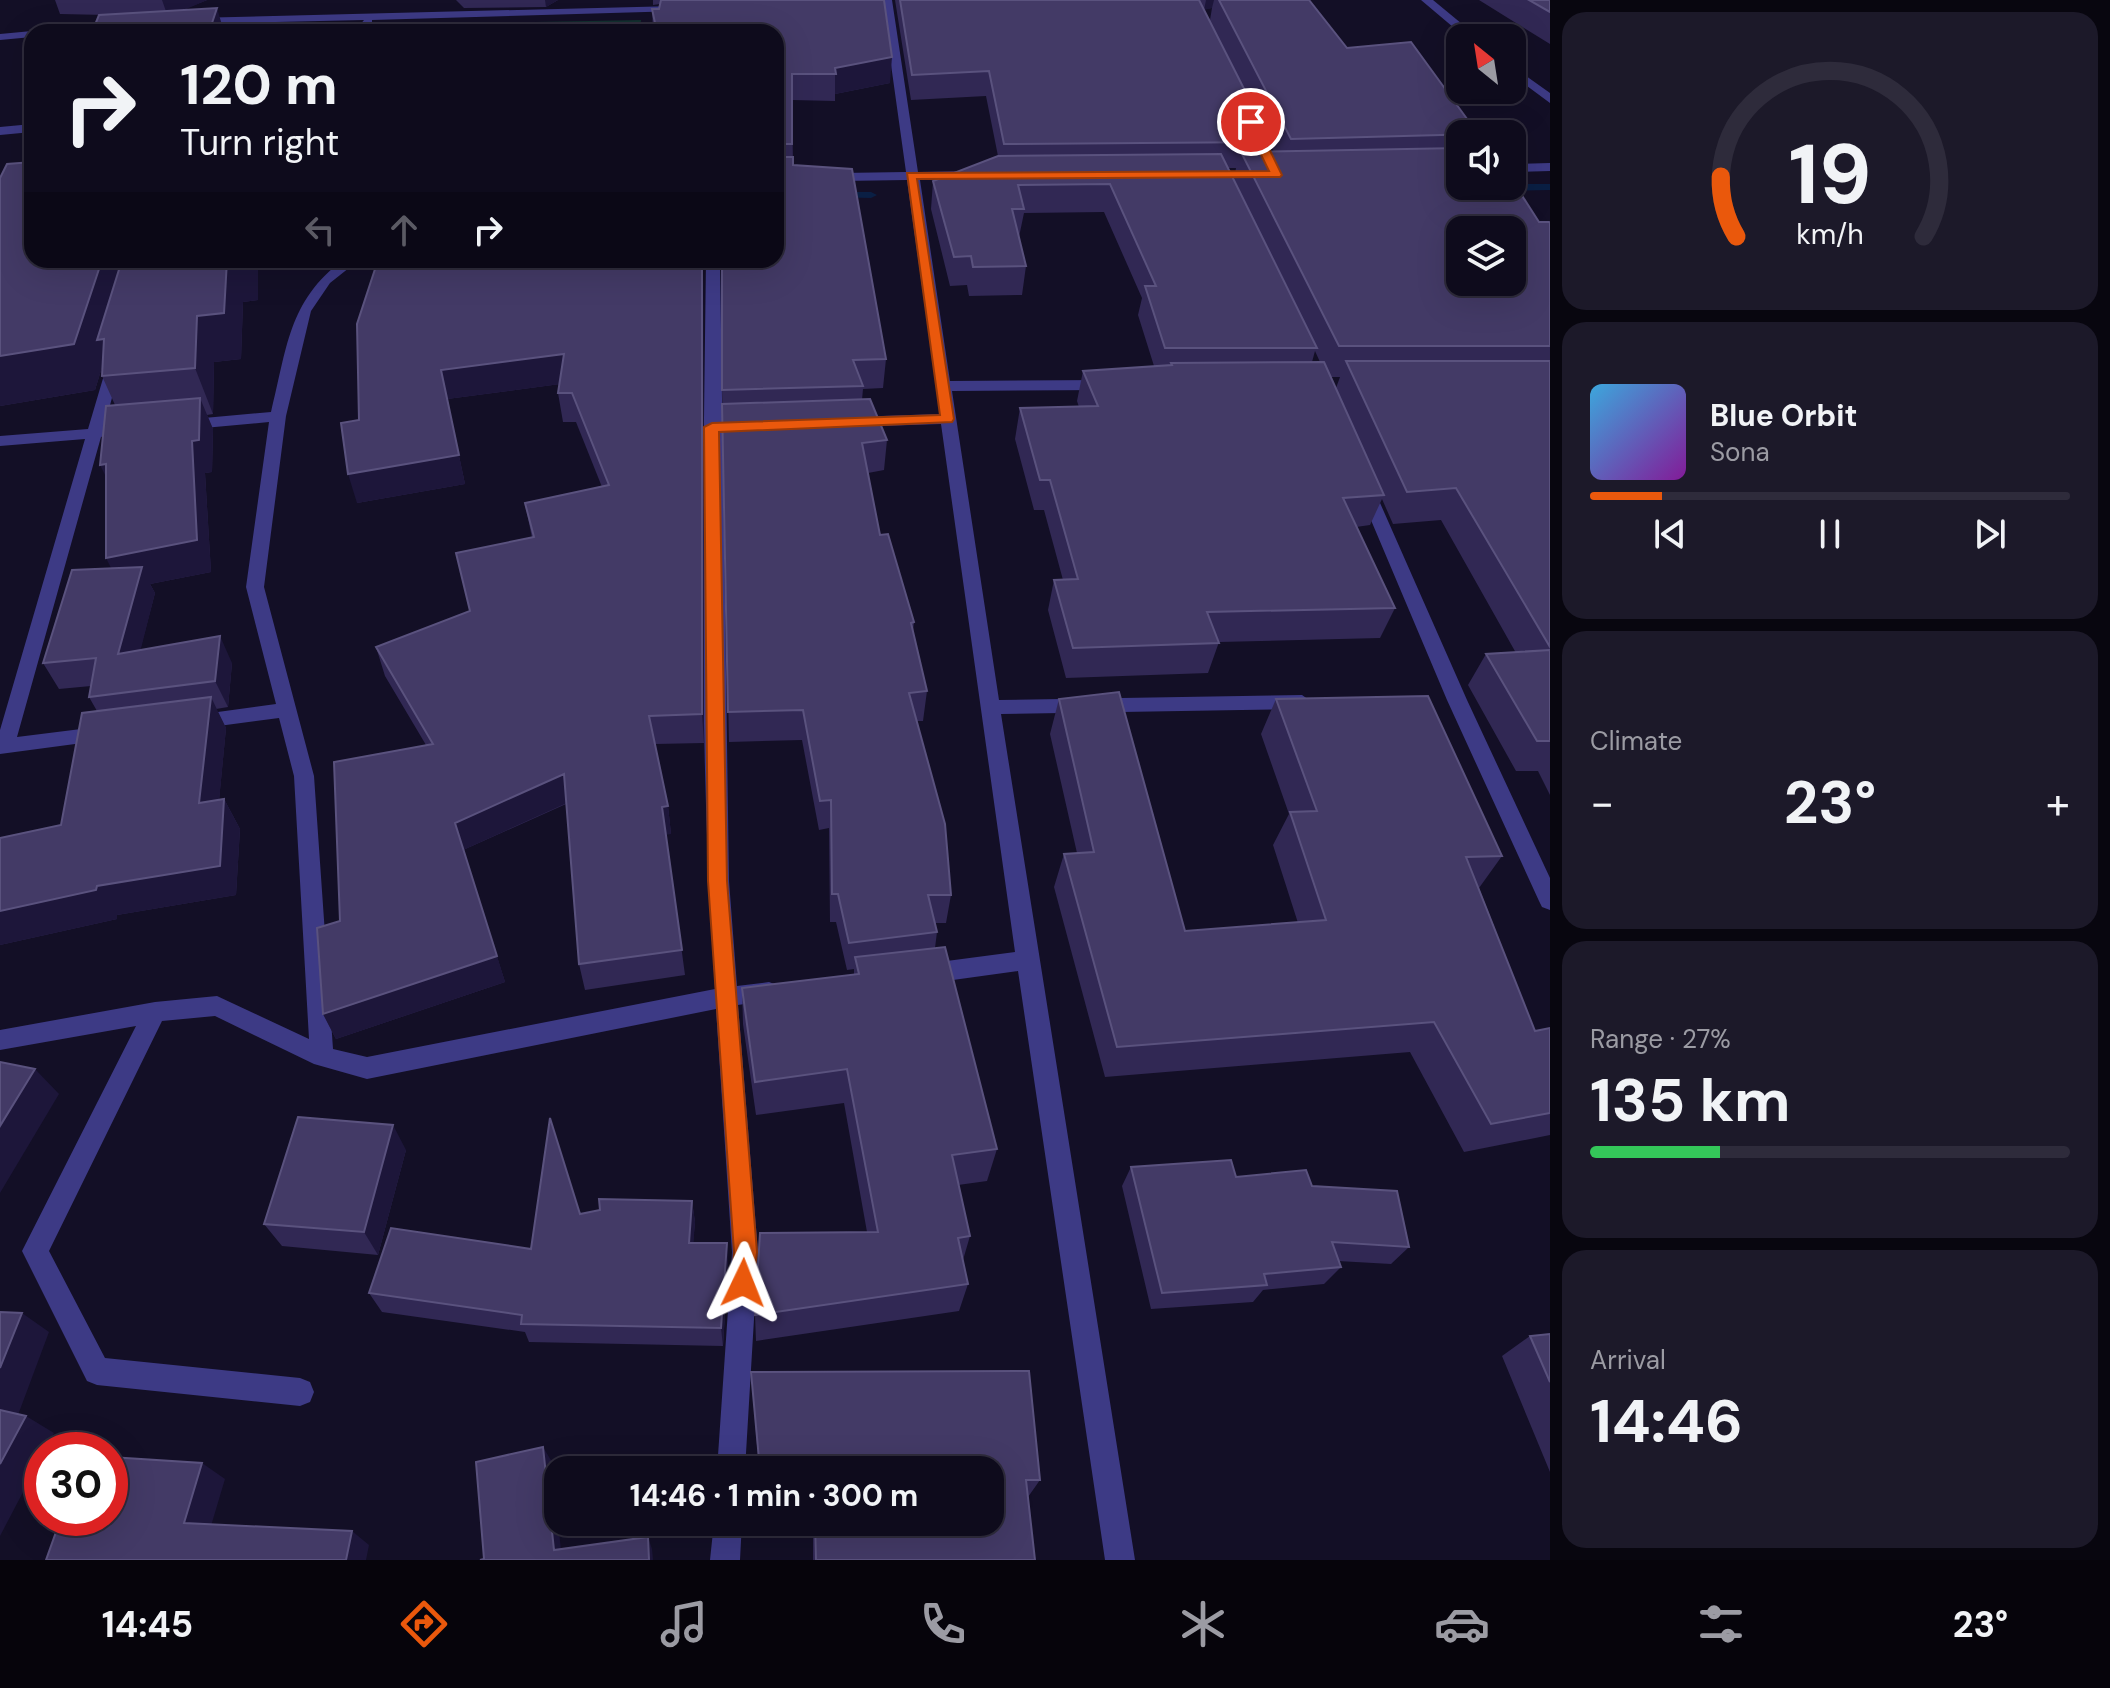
<!DOCTYPE html>
<html lang="en">
<head>
<meta charset="utf-8">
<style>
	body { margin:0; font-family:"DM Sans",sans-serif; background:#1c1929; color:#f1f3f6; height:100vh; display:flex; flex-direction:column; font-size:30px; white-space:nowrap }
	* { box-sizing:border-box; margin:0 }
	p { font-size:26px; color:#9b9ba3 }
	.icon { flex:none; width:44px; height:44px; fill:none; stroke:currentColor; stroke-width:2; stroke-linecap:round; stroke-linejoin:round }
	.map { position:relative; flex:1; overflow:hidden }
	.panel { display:flex; flex-direction:column; gap:12px; padding:12px; background:#08060f; width:560px }
	.panel>* { flex:none }
	.top-card { position:absolute; left:24px; top:24px; width:760px; height:244px; border-radius:24px; box-shadow:0 8px 32px #0002,0 0 0 2px #2e2b3b; background:#0e0b1c; color:#f1f3f6; overflow:hidden }
	.needle { width:52px; rotate:330deg }
	.fabs { position:absolute; left:1446px; top:24px; display:grid; gap:16px }
	.fabs a { display:grid; place-items:center; width:80px; height:80px; border-radius:16px; background:#0e0b1c; box-shadow:0 8px 32px #0002,0 0 0 2px #2e2b3b; font-size:40px }
	.speed { position:absolute; left:24px; top:1432px; display:flex; gap:16px; font-size:40px; font-weight:700; text-align:center }
	.speed>* { display:grid; place-content:center; width:104px; height:104px; border-radius:50%; background:#0e0b1c; box-shadow:0 8px 32px #0002,0 0 0 2px #2e2b3b; line-height:1 }
	.speed .limit { border:12px solid #d22; background:#fff; color:#111 }
	.pin { position:absolute; display:grid; place-items:center; width:68px; height:68px; color:#fff; margin:-34px; border:4px solid #fff; border-radius:50%; box-shadow:0 2px 8px #0007 }
	.me { position:absolute; width:88px; margin:-44px; rotate:2deg; stroke-linejoin:round; filter:drop-shadow(0 0 6px #0008) }
	.turn { display:flex; align-items:center; gap:28px; height:168px; padding:0 24px; font-size:36px }
	.turn .icon { width:104px; height:104px; stroke-width:2.5 }
	.turn b { display:block; font-size:56px; line-height:68px }
	.lanes { display:flex; align-items:center; height:76px; padding:0 24px; background:#0003; justify-content:center; gap:40px; direction:ltr }
	.lanes .off { opacity:.35 }
	.big { font-size:60px; font-weight:700; line-height:1.1 }
	.panel .card { flex:1; display:flex; flex-direction:column; justify-content:center; gap:12px; min-width:0; padding:0 28px; border-radius:24px; background:#1c1929 }
	.panel .dial { align-items:center; gap:0 }
	.dial svg { height:208px; overflow:visible; fill:none; stroke:#2e2b3b; stroke-width:7; stroke-linecap:round; text-anchor:middle }
	.dial text { fill:#f1f3f6; stroke:none }
	.song { display:flex; align-items:center; gap:24px }
	.cover { width:96px; height:96px; border-radius:12px; background:linear-gradient(135deg,hsl(200 70% 55%),hsl(290 70% 35%)) }
	.played { height:8px; border-radius:4px; background:linear-gradient(90deg,#ea580c 15%,#2e2b3b 15%) }
	.keys { display:flex; justify-content:space-around; direction:ltr }
	.heat { display:flex; justify-content:space-between; align-items:center; font-size:44px; direction:ltr }
	.charge { height:12px; border-radius:6px; background:linear-gradient(90deg,#34c759 27%,#2e2b3b 0) }
	.trip { position:absolute; left:544px; top:1456px; width:460px; height:80px; border-radius:24px; background:#0e0b1c; box-shadow:0 8px 32px #0002,0 0 0 2px #2e2b3b; font-weight:700; line-height:80px; text-align:center }
	.dock { display:flex; height:128px; justify-content:space-around; align-items:center; background:#06040b; color:#9b9ba3 }
	.dock .icon { width:56px; height:56px }
	.dock .on { color:#ea580c }
	.dock b { font-size:36px; color:#f1f3f6 }
	main { display:flex; flex:1; min-height:0 }
	.map>svg:first-child { display:block }
</style>
</head>
<body>
<main>
<div class="map">
<svg width="1550" height="1560" viewBox="0 0 1550 1560">
	<rect width="100%" height="100%" fill="#130f26"/>
	<path fill="#12302f" d="M 641,20 L 640,32 L 266,32 L 269,27 Z"/>
	<g fill="none" stroke-linecap="round" stroke-linejoin="round">
		<path fill="#0a1f44" fill-rule="evenodd" d="M 1512,184 L 1550,184 L 1550,190 L 1493,191 L 1487,188 Z
			M 835,192 L 871,192 L 877,195 L 871,198 L 831,197 L 829,195 Z"/>
		<path fill="#3d3a85" fill-rule="evenodd" d="M 882,0 L 892,0 L 918,172 L 972,171 L 978,175 L 972,179 L 920,180 L 950,381 L 1106,380 L 1114,385 L 1106,390 L 952,391 L 999,700 L 1302,695 L 1312,702 L 1302,709 L 1001,714 L 1135,1560 L 1105,1560 L 1018,971 L 924,984 L 916,981 L 913,974 L 916,967 L 924,964 L 1015,952 L 941,424 L 851,427 L 843,422 L 851,417 L 940,414 L 907,180 L 776,182 L 776,174 L 906,172 Z
			M 1421,0 L 1433,0 L 1479,38 L 1466,38 Z
			M 676,6 L 680,7 L 680,11 L 372,20 L 372,24 L 363,32 L 318,32 L 323,29 L 359,26 L 364,20 L 192,24 L 187,21 L 192,18 Z
			M 121,23 L 126,26 L 125,28 L 50,32 L 55,29 Z
			M 32,32 L 32,37 L 0,40 L 0,34 L 32,31 L 36,32 Z
			M 1512,66 L 1550,93 L 1550,103 L 1512,75 Z
			M 32,124 L 32,132 L 0,135 L 0,127 Z
			M 1550,163 L 1550,171 L 1512,172 L 1512,164 Z
			M 343,260 L 359,260 L 330,283 L 311,311 L 286,416 L 264,587 L 314,776 L 333,1049 L 367,1057 L 715,989 C 698,747 703,503 706,260 L 720,260 L 729,881 L 737,986 L 769,982 L 777,985 L 780,992 L 777,999 L 738,1005 L 758,1252 L 745,1470 L 717,1470 L 732,1252 L 716,1009 L 367,1079 L 314,1064 L 215,1016 L 162,1021 L 49,1251 L 105,1358 L 300,1378 L 310,1382 L 314,1392 L 310,1402 L 300,1406 L 97,1385 L 87,1381 L 22,1251 L 136,1026 L 0,1050 L 0,1030 L 155,1002 L 217,996 L 309,1039 L 294,776 L 279,718 L 196,729 L 186,722 L 196,715 L 276,704 L 246,587 L 269,422 L 182,430 L 174,425 L 182,420 L 271,412 C 287,349 288,301 343,260 Z
			M 114,361 L 121,365 L 104,427 L 114,432 L 101,437 L 17,737 L 105,726 L 112,728 L 115,733 L 112,738 L 105,740 L 0,754 L 0,730 L 85,439 L 0,446 L 0,436 L 88,429 L 107,365 Z
			M 1365,482 L 1373,487 L 1467,700 L 1550,878 L 1550,910 L 1542,907 L 1539,901 L 1447,700 L 1357,487 Z
			M 714,1522 L 742,1522 L 740,1560 L 710,1560 Z"/>
	</g>
	<path fill="#312854" fill-rule="evenodd" d="M 55,0 L 207,0 L 182,10 L 106,15 L 60,14 Z
		M 456,0 L 558,0 L 546,7 L 464,8 Z
		M 653,0 L 884,0 L 890,83 L 835,94 L 835,101 L 792,100 L 793,165 L 886,359 L 883,388 L 863,389 L 862,400 L 887,440 L 884,470 L 868,473 L 880,535 L 914,622 L 913,632 L 927,691 L 923,721 L 917,721 L 951,895 L 946,923 L 935,923 L 937,932 L 935,948 L 997,1149 L 987,1181 L 958,1185 L 970,1236 L 963,1260 L 968,1284 L 959,1311 L 756,1341 L 755,1315 L 867,1232 L 844,1103 L 756,1115 L 743,1024 L 742,988 L 854,975 L 854,969 L 847,970 L 836,922 L 830,922 L 829,828 L 819,830 L 802,740 L 729,742 L 722,390 L 776,260 L 776,32 L 653,32 L 652,9 L 659,9 L 660,4 L 653,5 Z
		M 895,0 L 1309,0 L 1347,48 L 1460,134 L 1460,186 L 1539,222 L 1550,223 L 1550,795 L 1538,771 L 1516,771 L 1468,685 L 1486,654 L 1516,653 L 1441,520 L 1393,524 L 1382,499 L 1370,525 L 1356,527 L 1395,608 L 1380,638 L 1219,642 L 1208,673 L 1066,678 L 1048,610 L 1054,580 L 1063,580 L 1044,510 L 1034,510 L 1015,439 L 1020,408 L 1079,407 L 1077,401 L 1083,371 L 1154,366 L 1138,315 L 1142,298 L 1104,212 L 1024,213 L 1019,237 L 1026,266 L 1022,295 L 969,296 L 967,285 L 950,286 L 931,209 L 933,181 L 998,156 L 986,96 L 911,100 ZM 1212,8 L 1210,20 L 1204,9 ZM 1270,144 L 1274,152 L 1268,152 ZM 1228,168 L 1236,168 L 1234,179 ZM 1315,351 L 1320,362 L 1312,362 ZM 1331,377 L 1340,377 L 1336,388 Z
		M 1479,0 L 1550,0 L 1550,44 Z
		M 0,178 L 32,260 L 258,260 L 258,300 L 243,302 L 241,359 L 214,362 L 213,414 L 207,415 L 213,429 L 212,472 L 205,473 L 211,572 L 150,584 L 155,593 L 140,650 L 232,663 L 228,707 L 216,709 L 226,728 L 219,800 L 224,799 L 240,829 L 236,895 L 117,915 L 117,919 L 0,945 L 0,838 L 61,825 L 97,711 L 89,697 L 91,686 L 59,689 L 43,663 L 111,568 L 115,405 L 102,376 L 102,367 L 95,390 L 0,406 Z
		M 703,260 L 704,743 L 655,744 L 668,806 L 671,834 L 666,834 L 685,975 L 585,990 L 579,964 L 566,804 L 463,850 L 505,982 L 336,1039 L 323,1014 L 340,921 L 426,745 L 385,676 L 376,647 L 470,611 L 532,538 L 525,503 L 602,487 L 576,422 L 563,422 L 558,393 L 560,384 L 447,399 L 465,484 L 357,503 L 359,420 Z
		M 1059,699 L 1185,931 L 1298,923 L 1273,845 L 1289,814 L 1261,734 L 1276,699 L 1502,856 L 1479,888 L 1535,1031 L 1550,1028 L 1550,1135 L 1464,1152 L 1410,1052 L 1105,1077 L 1054,887 L 1064,854 L 1077,853 L 1050,734 Z
		M 406,1150 L 378,1255 L 282,1246 L 264,1224 Z
		M 1131,1167 L 1312,1186 L 1409,1247 L 1391,1264 L 1338,1261 L 1341,1267 L 1324,1284 L 1263,1290 L 1253,1302 L 1151,1309 L 1122,1186 Z
		M 692,1201 L 695,1222 L 693,1243 L 728,1262 L 723,1346 L 529,1342 L 525,1332 L 382,1312 L 369,1293 L 531,1249 L 580,1214 Z
		M 1550,1334 L 1550,1472 L 1502,1356 L 1530,1336 Z
		M 751,1372 L 1040,1480 L 1028,1497 L 1035,1560 L 813,1560 L 813,1522 L 990,1522 L 990,1470 L 759,1470 Z"/>
	<path fill="#1d163a" d="M 162,0 L 207,0 L 168,17 Z
		M 545,0 L 558,0 L 546,7 Z
		M 1206,0 L 1214,0 L 1212,8 L 1204,10 Z
		M 217,8 L 224,32 L 209,32 Z
		M 892,57 L 890,83 L 835,94 L 835,68 Z
		M 102,260 L 135,260 L 95,390 L 0,406 L 0,356 Z
		M 227,260 L 258,260 L 258,300 L 243,302 L 241,359 L 214,362 L 213,414 L 195,368 L 197,316 Z
		M 702,260 L 703,260 L 704,743 L 702,714 Z
		M 564,354 L 568,383 L 447,399 L 465,484 L 357,503 L 348,474 L 441,370 Z
		M 200,398 L 213,429 L 212,472 L 205,473 L 211,572 L 150,584 L 155,593 L 133,680 L 118,654 L 122,590 L 106,558 L 192,441 Z
		M 106,464 L 116,497 L 100,465 Z
		M 220,636 L 232,663 L 228,707 L 215,681 Z
		M 211,697 L 226,728 L 216,833 L 199,803 Z
		M 564,774 L 569,802 L 463,850 L 455,823 Z
		M 224,799 L 240,829 L 236,895 L 117,915 L 117,919 L 0,945 L 0,911 L 97,886 Z
		M 668,806 L 671,834 L 665,835 L 662,807 Z
		M 497,956 L 505,982 L 336,1039 L 323,1014 Z
		M 35,1069 L 59,1094 L 0,1193 L 0,1126 Z
		M 393,1125 L 406,1150 L 378,1255 L 364,1232 Z
		M 692,1201 L 695,1222 L 692,1263 L 689,1243 Z
		M 727,1243 L 728,1262 L 723,1346 L 721,1328 Z
		M 22,1313 L 49,1332 L 15,1423 L 0,1414 L 0,1368 Z
		M 26,1416 L 54,1433 L 45,1450 L 42,1450 L 42,1456 L 0,1536 L 0,1464 Z
		M 543,1447 L 552,1462 L 562,1560 L 554,1550 Z
		M 202,1463 L 225,1479 L 208,1536 L 184,1523 Z
		M 352,1531 L 369,1545 L 366,1560 L 346,1560 Z
		M 648,1537 L 652,1549 L 653,1560 L 649,1560 Z"/>
	<path fill="#433a66" stroke="#5a527e" stroke-width="2" fill-rule="evenodd" d="M 661,0 L 884,0 L 892,57 L 835,68 L 836,74 L 792,74 L 792,144 L 776,144 L 776,32 L 657,32 L 652,9 L 659,9 Z
		M 900,0 L 1199,0 L 1271,142 L 1004,144 L 989,71 L 912,75 Z
		M 1219,0 L 1309,0 L 1347,48 L 1411,42 L 1478,134 L 1291,139 Z
		M 1529,0 L 1550,0 L 1550,12 Z
		M 217,8 L 209,32 L 92,32 L 99,15 Z
		M 1460,148 L 1460,186 L 1512,186 L 1512,180 L 1539,222 L 1549,222 L 1550,223 L 1550,346 L 1339,346 L 1241,152 ZM 1460,230 L 1512,230 L 1512,282 L 1460,282 Z
		M 1221,154 L 1317,348 L 1165,348 L 1145,286 L 1156,286 L 1110,184 L 1018,185 L 1024,209 L 1012,209 L 1026,266 L 973,267 L 971,256 L 954,257 L 933,181 L 998,156 Z
		M 776,157 L 793,157 L 793,165 L 852,169 L 886,359 L 853,360 L 863,386 L 722,390 L 722,260 L 776,260 Z
		M 32,162 L 32,260 L 102,260 L 74,344 L 0,356 L 0,178 L 7,164 Z
		M 122,260 L 227,260 L 224,313 L 197,316 L 195,368 L 102,376 L 104,339 L 97,340 Z
		M 378,260 L 702,260 L 702,714 L 649,716 L 668,806 L 662,807 L 682,950 L 579,964 L 564,774 L 455,823 L 497,956 L 323,1014 L 317,928 L 340,921 L 334,762 L 433,744 L 376,647 L 470,611 L 456,553 L 534,537 L 525,503 L 609,485 L 572,393 L 558,393 L 564,354 L 441,370 L 459,455 L 348,474 L 341,423 L 359,420 L 357,324 Z
		M 1346,361 L 1550,361 L 1550,647 L 1456,488 L 1407,492 Z
		M 1324,362 L 1384,495 L 1343,498 L 1395,608 L 1207,612 L 1219,643 L 1073,648 L 1054,580 L 1078,579 L 1050,480 L 1040,480 L 1020,408 L 1098,406 L 1083,371 L 1172,365 L 1171,363 Z
		M 200,398 L 199,440 L 192,441 L 197,540 L 106,558 L 106,464 L 100,465 L 106,406 Z
		M 870,399 L 887,440 L 862,443 L 880,535 L 888,534 L 914,622 L 911,623 L 927,691 L 909,693 L 945,824 L 951,895 L 928,895 L 937,932 L 849,943 L 838,894 L 832,894 L 831,800 L 820,801 L 803,710 L 728,712 L 722,404 Z
		M 142,567 L 118,654 L 220,636 L 215,681 L 89,697 L 96,658 L 43,663 L 72,570 Z
		M 1550,650 L 1550,741 L 1537,741 L 1486,654 Z
		M 1119,692 L 1185,931 L 1326,920 L 1290,812 L 1317,811 L 1276,699 L 1428,696 L 1502,856 L 1466,857 L 1535,1031 L 1550,1028 L 1550,1113 L 1491,1124 L 1434,1022 L 1117,1047 L 1064,854 L 1094,852 L 1059,699 Z
		M 211,697 L 199,803 L 224,799 L 220,866 L 97,886 L 96,890 L 0,911 L 0,838 L 61,825 L 82,713 Z
		M 945,947 L 997,1149 L 952,1155 L 970,1236 L 958,1238 L 968,1284 L 755,1315 L 760,1233 L 878,1232 L 847,1069 L 755,1082 L 742,988 L 859,974 L 855,957 Z
		M 0,1062 L 35,1069 L 0,1126 Z
		M 298,1117 L 393,1125 L 364,1232 L 264,1224 Z
		M 550,1118 L 580,1214 L 600,1210 L 599,1199 L 692,1201 L 689,1243 L 727,1243 L 721,1328 L 521,1324 L 522,1315 L 369,1293 L 391,1228 L 531,1249 Z
		M 1231,1160 L 1236,1177 L 1306,1170 L 1312,1186 L 1397,1191 L 1409,1247 L 1332,1242 L 1341,1267 L 1264,1274 L 1267,1285 L 1162,1293 L 1131,1167 Z
		M 0,1312 L 22,1313 L 0,1368 Z
		M 1550,1334 L 1550,1382 L 1530,1336 Z
		M 1029,1371 L 1040,1480 L 1026,1480 L 1035,1560 L 816,1560 L 815,1522 L 990,1522 L 990,1470 L 815,1470 L 815,1463 L 760,1470 L 751,1372 Z
		M 0,1410 L 26,1416 L 0,1464 Z
		M 543,1447 L 554,1550 L 648,1537 L 649,1560 L 480,1560 L 484,1559 L 476,1462 Z
		M 110,1457 L 202,1463 L 184,1523 L 352,1531 L 346,1560 L 46,1560 L 61,1518 L 110,1518 Z"/>
	<path fill="#ea580c" stroke="#983908" stroke-width="2" d="M 1251,119 L 1256,122 L 1282,175 L 1280,177 L 917,179 L 954,419 L 952,422 L 719,432 L 727,881 L 757,1252 L 752,1292 L 743,1295 L 735,1292 L 732,1283 L 734,1252 L 708,881 L 704,427 L 712,423 L 940,415 L 907,173 L 1269,171 L 1245,122 Z"/>
</svg>
<div class="fabs">
<a><svg class="needle" viewBox="-14 -14 28 28"><path d="M0-13l5 13h-10z" fill="#e53935"/><path d="M0 13l5-13h-10z" fill="#9b9ba3"/></svg></a>
<a><svg class="icon" aria-label="sound" viewBox="0 0 24 24"><path d="M4 9h4l5-4v14l-5-4H4zM17 9q2 3 0 6"/></svg></a>
<a><svg class="icon" aria-label="layers" viewBox="0 0 24 24"><path d="M12 4l9 5-9 5-9-5zM3 14l9 5 9-5"/></svg></a>
</div>
<div class="speed"><div class="limit">30</div></div>
<div class="pin" style="left:1251px;top:122px;background:#d93025"><svg class="icon" aria-label="arrive" viewBox="0 0 24 24"><path d="M6 21V4h12l-3 4 3 4H6"/></svg></div>
<svg class="me" style="left:743px;top:1283px" viewBox="-20 -20 40 40"><path d="M0-17L14 15 0 8-14 15z" fill="#ea580c" stroke="#fff" stroke-width="4"/></svg>
<div class="trip">14:46 · 1 min · 300 m</div>
<div class="top-card">
<div class="turn"><svg class="icon" aria-label="right" viewBox="0 0 24 24"><path d="M7 20v-9h11M14 6l5 5-5 5"/></svg><div><b>120 m</b>Turn right</div></div>
<div class="lanes"><svg class="icon off" aria-label="left" viewBox="0 0 24 24"><path d="M17 20v-9H6M10 6l-5 5 5 5"/></svg><svg class="icon off" aria-label="ahead" viewBox="0 0 24 24"><path d="M12 20V5M6 11l6-6 6 6"/></svg><svg class="icon" aria-label="right" viewBox="0 0 24 24"><path d="M7 20v-9h11M14 6l5 5-5 5"/></svg></div>
</div>
</div>
<section class="panel">
<div class="card dial"><svg viewBox="0 0 100 80">
<path d="M14 69A42 42 0 1 1 86 69"/>
<path d="M14 69A42 42 0 0 1 8 46" stroke="#ea580c"/>
<text x="50" y="56" font-size="32" font-weight="700">19</text>
<text x="50" y="72" font-size="11">km/h</text>
</svg></div>
<div class="card">
<div class="song"><i class="cover"></i><div><b>Blue Orbit</b><p>Sona</p></div></div>
<div class="played"></div>
<div class="keys"><svg class="icon" aria-label="previous" viewBox="0 0 24 24"><path d="M18 5L8 12l10 7zM5 5v14"/></svg><svg class="icon" aria-label="pause" viewBox="0 0 24 24"><path d="M8 5v14M16 5v14"/></svg><svg class="icon" aria-label="next" viewBox="0 0 24 24"><path d="M6 5l10 7-10 7zM19 5v14"/></svg></div>
</div>
<div class="card"><p>Climate</p>
<div class="heat"><a>−</a><b class="big">23°</b><a>+</a></div>
</div>
<div class="card"><p>Range · 27%</p><b class="big">135 km</b><div class="charge"></div></div>
<div class="card"><p>Arrival</p><b class="big">14:46</b></div>
</section>
</main>
<nav class="dock">
<b>14:45</b>
<svg class="icon on" aria-label="directions" viewBox="0 0 24 24"><path d="M12 3l9 9-9 9-9-9zM9 14v-3h6M13 9l2 2-2 2"/></svg>
<svg class="icon" aria-label="music" viewBox="0 0 24 24"><path d="M9 18V5l10-2v13"/><circle cx="6" cy="18" r="3"/><circle cx="16" cy="16" r="3"/></svg>
<svg class="icon" aria-label="phone" viewBox="0 0 24 24"><path d="M5 4h4l2 5-3 2q2 4 5 5l2-3 5 2v4C11 20 4 13 5 4z"/></svg>
<svg class="icon" aria-label="climate" viewBox="0 0 24 24"><path d="M12 3v18M4 7l16 10M4 17L20 7"/></svg>
<svg class="icon" aria-label="car" viewBox="0 0 24 24"><path d="M5 17H2v-5l4-1 3-4h7l3 4 3 1v5h-3M9 17h6M6 11h13"/><circle cx="7" cy="17" r="2"/><circle cx="17" cy="17" r="2"/></svg>
<svg class="icon" aria-label="filters" viewBox="0 0 24 24"><path d="M4 7h16M4 17h16"/><circle cx="9" cy="7" r="2"/><circle cx="15" cy="17" r="2"/></svg>
<b>23°</b>
</nav>
</body>
</html>
